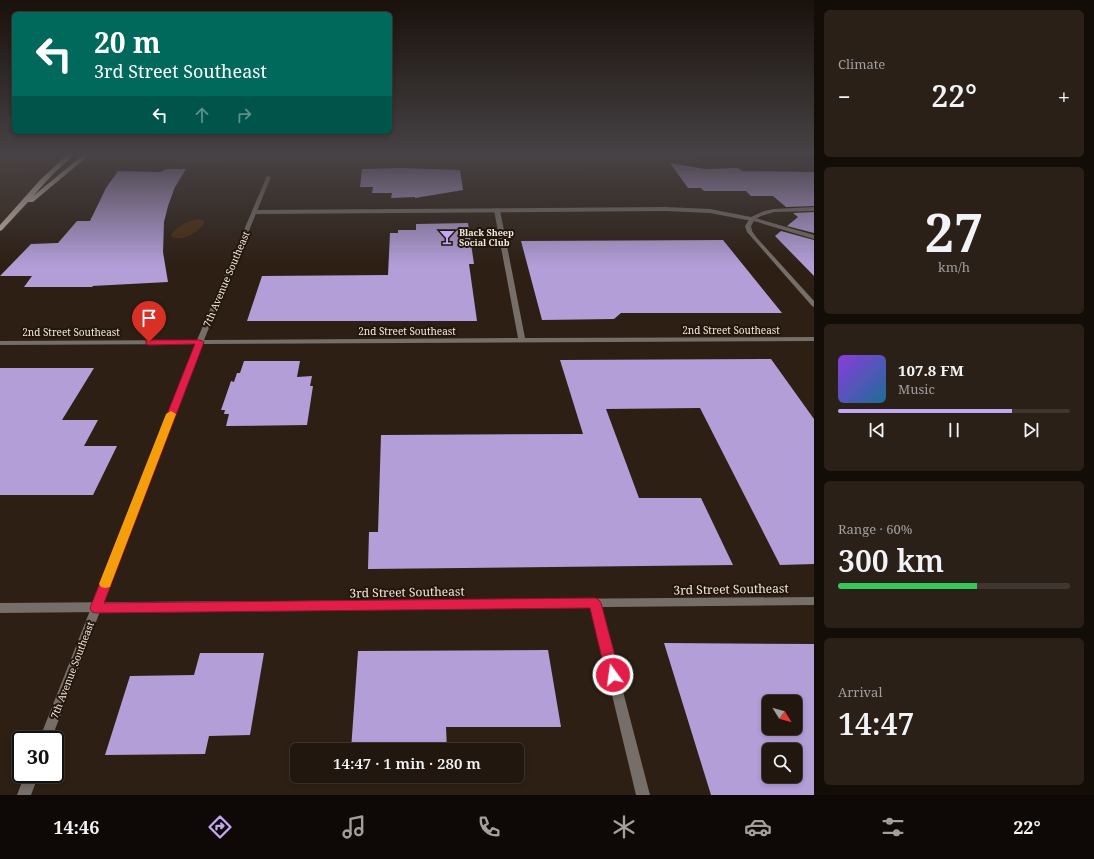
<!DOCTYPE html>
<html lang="en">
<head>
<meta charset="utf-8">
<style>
	body { margin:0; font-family:"Noto Serif",serif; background:#2a2018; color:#f1f3f6; height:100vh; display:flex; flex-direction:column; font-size:15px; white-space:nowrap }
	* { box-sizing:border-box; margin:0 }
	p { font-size:13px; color:#a29f9e }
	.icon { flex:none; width:22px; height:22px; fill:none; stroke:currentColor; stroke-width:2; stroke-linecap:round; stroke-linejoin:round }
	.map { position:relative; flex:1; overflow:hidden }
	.panel { display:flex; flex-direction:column; gap:10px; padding:10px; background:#130d08; width:280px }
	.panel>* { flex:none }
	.guide { position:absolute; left:12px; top:12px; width:380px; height:122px; border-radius:6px; box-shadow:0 2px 6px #0003,0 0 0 1px #3f362f; background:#00695c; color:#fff; overflow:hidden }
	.needle { width:26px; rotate:127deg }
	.controls { position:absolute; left:762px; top:695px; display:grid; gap:8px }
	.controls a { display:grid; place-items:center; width:40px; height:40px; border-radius:6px; background:#22170f; box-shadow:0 2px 6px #0003,0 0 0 1px #3f362f; font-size:20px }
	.speed { position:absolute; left:12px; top:731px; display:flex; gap:8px; font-size:20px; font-weight:700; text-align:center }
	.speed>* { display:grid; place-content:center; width:52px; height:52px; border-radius:50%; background:#22170f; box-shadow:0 2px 6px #0003,0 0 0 1px #3f362f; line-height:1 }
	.speed .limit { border:2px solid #111; border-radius:6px; background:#fff; color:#111 }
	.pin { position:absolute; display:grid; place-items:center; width:34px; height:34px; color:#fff; margin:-41px -17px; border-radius:50% 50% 50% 0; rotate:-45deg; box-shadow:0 0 4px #0007 }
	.pin .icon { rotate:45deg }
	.me { position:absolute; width:44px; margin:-22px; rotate:346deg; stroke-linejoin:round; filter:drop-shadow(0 0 3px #0008) }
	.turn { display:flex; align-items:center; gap:14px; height:84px; padding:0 16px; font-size:18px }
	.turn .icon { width:52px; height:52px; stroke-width:2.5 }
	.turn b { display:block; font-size:28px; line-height:34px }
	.lanes { display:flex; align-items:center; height:38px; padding:0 16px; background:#0003; justify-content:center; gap:20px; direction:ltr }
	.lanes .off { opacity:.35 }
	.big { font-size:30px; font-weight:600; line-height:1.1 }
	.panel .tile { flex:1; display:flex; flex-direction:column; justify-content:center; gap:6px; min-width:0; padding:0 14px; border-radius:6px; background:#2a2018 }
	.panel .dial { align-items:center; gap:0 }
	.dial b { font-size:52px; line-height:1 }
	.song { display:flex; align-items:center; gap:12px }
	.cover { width:48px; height:48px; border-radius:6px; background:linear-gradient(135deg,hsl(270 70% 55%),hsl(200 70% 35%)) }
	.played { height:4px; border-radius:2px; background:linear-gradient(90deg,#c2a7f2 75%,#3f362f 75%) }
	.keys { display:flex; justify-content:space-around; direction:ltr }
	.heat { display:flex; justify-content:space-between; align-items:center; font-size:22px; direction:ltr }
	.charge { height:6px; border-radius:3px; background:linear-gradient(90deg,#34c759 60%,#3f362f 0) }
	.trip { position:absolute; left:290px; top:743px; width:234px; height:40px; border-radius:6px; background:#22170f; box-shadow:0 2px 6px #0003,0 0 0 1px #3f362f; font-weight:600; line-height:40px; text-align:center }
	.tabs { display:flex; height:64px; justify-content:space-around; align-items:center; background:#0e0906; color:#a29f9e }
	.tabs .icon { width:28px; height:28px }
	.tabs .selected { color:#c2a7f2 }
	.tabs b { font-size:18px; color:#f1f3f6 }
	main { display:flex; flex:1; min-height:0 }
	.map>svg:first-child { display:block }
</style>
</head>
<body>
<main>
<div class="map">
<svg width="814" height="795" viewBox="0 0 814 795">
	<rect width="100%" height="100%" fill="#2d1f14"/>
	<path fill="#372414" d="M 78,157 L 0,234 L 0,162 Z"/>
	<path fill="#4a2c0e" d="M 96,155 L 814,155 L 814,157 L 707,158 L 700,159 L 702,161 L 649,168 L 490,169 L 93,163 L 0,174 L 0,161 Z
		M 199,219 L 204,221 L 204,224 C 197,232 184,242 172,237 L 171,235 C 178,225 188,221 199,219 Z"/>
	<path fill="#6a3d10" d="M 0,155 L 96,155 L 0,161 Z"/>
	<path fill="#b39ed8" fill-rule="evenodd" d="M 670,163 L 705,169 L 738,168 L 742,171 L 814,172 L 814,206 L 786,207 L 773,196 L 751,196 L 746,191 L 704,191 L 701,188 L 688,188 Z
		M 402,168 L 460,170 L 463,190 L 415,198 L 415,197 L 391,198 L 392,193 L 372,193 L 373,187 L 360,187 L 362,169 Z
		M 166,169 L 186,169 L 175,187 L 168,206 L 164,222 L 163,252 L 168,282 L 92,286 L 93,287 L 24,287 L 32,276 L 0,276 L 31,244 L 58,243 L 77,221 L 90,221 L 106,188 L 118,171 L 161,172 Z
		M 814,212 L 814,233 L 787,226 L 798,217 L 793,213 Z
		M 468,223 L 474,264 L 469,264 L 477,321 L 247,321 L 262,276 L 388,275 L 390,233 L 398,233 L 398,230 L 416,230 L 416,224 Z
		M 781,231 L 814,240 L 814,276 L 775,236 Z
		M 723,240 L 782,313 L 621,313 L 614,319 L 542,320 L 521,241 Z
		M 771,359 L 814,419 L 814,564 L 780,565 L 700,408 L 606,409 L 639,498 L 701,498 L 733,565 L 368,569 L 369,532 L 378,532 L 381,435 L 583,434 L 560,360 Z
		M 244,361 L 300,361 L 297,377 L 312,376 L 310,386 L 313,386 L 307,425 L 226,426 L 229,414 L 224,414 L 225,410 L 221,410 L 231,381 L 234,382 L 237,373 L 240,373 Z
		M 0,368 L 94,368 L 62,420 L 98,420 L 84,446 L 117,446 L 93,495 L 0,495 Z
		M 664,643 L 814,644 L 814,795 L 711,795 ZM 769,702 L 795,702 L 795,728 L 769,728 ZM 769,750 L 795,750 L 795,776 L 769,776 Z
		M 548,650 L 561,727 L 446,727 L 447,750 L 351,750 L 358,651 Z
		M 200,653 L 264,653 L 250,735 L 209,736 L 205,754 L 105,755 L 130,676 L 194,675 Z"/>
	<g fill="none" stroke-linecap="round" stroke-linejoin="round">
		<path fill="#766e68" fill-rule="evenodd" d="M 267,176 L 271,177 L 204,340 L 518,338 L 494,210 L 497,208 L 500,210 L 525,338 L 814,337 L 814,341 L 202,344 L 51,740 L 39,740 L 195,344 L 0,345 L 0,341 L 197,340 Z
			M 752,217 L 814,235 L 814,239 L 754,221 L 751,226 L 752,231 L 757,238 L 814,301 L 814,307 L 812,306 L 747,232 L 745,226 L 750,218 Z
			M 595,598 L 599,600 L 600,603 L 650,795 L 636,795 L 590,603 L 591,600 Z
			M 25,774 L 39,774 L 31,795 L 17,795 Z"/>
		<path fill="#766e68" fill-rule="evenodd" d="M 666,207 L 710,209 L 751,217 L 764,211 L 774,209 L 814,207 L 814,211 L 774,212 L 761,216 L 752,221 L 710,213 L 666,211 L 254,214 L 251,212 L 254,210 Z
			M 814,597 L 814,605 L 0,613 L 0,603 Z"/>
		<path fill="#cabbae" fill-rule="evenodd" d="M 67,155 L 74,155 L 54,173 L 33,196 L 83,155 L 89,155 L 33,202 L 28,202 L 2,230 L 0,231 L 0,225 L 40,180 Z"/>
	</g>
	<linearGradient id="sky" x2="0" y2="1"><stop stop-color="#19110b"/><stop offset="0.58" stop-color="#464245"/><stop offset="1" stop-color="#464245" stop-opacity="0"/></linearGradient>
	<rect width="814" height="266" fill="url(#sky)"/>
	<path fill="#e11d48" stroke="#92132f" d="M 146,340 L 200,340 L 204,342 L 104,603 L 595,598 L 599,600 L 601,603 L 620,675 L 618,679 L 613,681 L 608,679 L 606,675 L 590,608 L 96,613 L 92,612 L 90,608 L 195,344 L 149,345 L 146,344 Z"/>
	<path fill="#f59e0b" d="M 171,411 L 176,414 L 111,584 L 110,587 L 105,588 L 101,587 L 99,584 L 166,414 Z"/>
	<defs>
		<symbol id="bar-bare" viewBox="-9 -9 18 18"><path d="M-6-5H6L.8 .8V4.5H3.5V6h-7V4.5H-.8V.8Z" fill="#c2a7f2" stroke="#23160b" stroke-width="2.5" paint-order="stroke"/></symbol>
	</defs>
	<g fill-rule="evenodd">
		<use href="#bar-bare" x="436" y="226" width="22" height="22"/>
	</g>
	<g text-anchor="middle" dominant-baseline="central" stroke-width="4" stroke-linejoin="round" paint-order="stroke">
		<g font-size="9" font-weight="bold" fill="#f3e9e1" stroke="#23160b" text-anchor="start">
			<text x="459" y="232">Black Sheep<tspan x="459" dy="10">Social Club</tspan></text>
		</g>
		<g font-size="10" fill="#f3e9e1" stroke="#23160b">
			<text transform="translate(226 279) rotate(-67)">7th Avenue Southeast</text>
			<text x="731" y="330">2nd Street Southeast</text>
			<text x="407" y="331">2nd Street Southeast</text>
			<text x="71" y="332">2nd Street Southeast</text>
			<text transform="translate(72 670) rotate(-69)">7th Avenue Southeast</text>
		</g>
		<g font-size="12" fill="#f3e9e1" stroke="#23160b">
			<text transform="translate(731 589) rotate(-1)">3rd Street Southeast</text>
			<text transform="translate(407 592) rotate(-1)">3rd Street Southeast</text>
		</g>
	</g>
</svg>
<div class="controls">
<a><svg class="needle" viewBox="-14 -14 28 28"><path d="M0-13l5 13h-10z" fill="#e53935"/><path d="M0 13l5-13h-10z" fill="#a29f9e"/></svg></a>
<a><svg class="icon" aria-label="search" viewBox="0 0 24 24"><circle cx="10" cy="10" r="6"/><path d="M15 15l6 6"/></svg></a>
</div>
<div class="speed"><div class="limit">30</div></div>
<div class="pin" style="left:149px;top:342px;background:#d93025"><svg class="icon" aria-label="arrive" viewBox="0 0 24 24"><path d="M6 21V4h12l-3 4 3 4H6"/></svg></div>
<svg class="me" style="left:613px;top:675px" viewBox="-20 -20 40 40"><circle r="17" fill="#e11d48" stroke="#fff" stroke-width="3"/><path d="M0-11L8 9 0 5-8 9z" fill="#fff"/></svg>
<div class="trip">14:47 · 1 min · 280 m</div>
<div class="guide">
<div class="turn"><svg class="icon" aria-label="left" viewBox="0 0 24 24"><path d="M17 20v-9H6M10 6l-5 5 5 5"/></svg><div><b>20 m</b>3rd Street Southeast</div></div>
<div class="lanes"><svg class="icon" aria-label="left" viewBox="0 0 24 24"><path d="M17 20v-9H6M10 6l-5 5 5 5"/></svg><svg class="icon off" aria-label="ahead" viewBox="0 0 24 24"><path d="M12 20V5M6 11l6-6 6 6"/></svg><svg class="icon off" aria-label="right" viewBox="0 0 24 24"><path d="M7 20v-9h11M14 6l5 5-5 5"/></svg></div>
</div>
</div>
<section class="panel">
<div class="tile"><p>Climate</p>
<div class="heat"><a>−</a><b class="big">22°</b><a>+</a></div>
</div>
<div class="tile dial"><b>27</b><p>km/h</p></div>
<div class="tile">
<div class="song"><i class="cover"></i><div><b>107.8 FM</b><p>Music</p></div></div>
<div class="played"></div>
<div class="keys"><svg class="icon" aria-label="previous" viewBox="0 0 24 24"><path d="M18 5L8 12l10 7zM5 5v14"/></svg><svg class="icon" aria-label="pause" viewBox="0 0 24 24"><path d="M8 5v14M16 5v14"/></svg><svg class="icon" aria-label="next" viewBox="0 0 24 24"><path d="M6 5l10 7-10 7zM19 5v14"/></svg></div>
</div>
<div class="tile"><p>Range · 60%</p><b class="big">300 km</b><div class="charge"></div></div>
<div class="tile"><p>Arrival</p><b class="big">14:47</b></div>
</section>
</main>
<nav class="tabs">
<b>14:46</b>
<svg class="icon selected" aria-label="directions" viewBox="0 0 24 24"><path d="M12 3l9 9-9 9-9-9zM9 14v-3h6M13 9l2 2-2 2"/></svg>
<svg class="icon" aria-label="music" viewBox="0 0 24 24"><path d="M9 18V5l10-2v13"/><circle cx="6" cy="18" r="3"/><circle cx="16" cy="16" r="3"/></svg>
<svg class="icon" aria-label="phone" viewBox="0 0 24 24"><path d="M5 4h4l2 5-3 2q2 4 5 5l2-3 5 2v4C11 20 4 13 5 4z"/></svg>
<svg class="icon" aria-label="climate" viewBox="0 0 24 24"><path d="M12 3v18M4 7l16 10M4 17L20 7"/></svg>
<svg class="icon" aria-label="car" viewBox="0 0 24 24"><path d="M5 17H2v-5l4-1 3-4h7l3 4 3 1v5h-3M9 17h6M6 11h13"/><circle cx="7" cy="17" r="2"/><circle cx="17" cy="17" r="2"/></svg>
<svg class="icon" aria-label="filters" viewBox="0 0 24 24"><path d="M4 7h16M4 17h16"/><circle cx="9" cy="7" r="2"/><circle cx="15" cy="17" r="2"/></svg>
<b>22°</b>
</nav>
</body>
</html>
